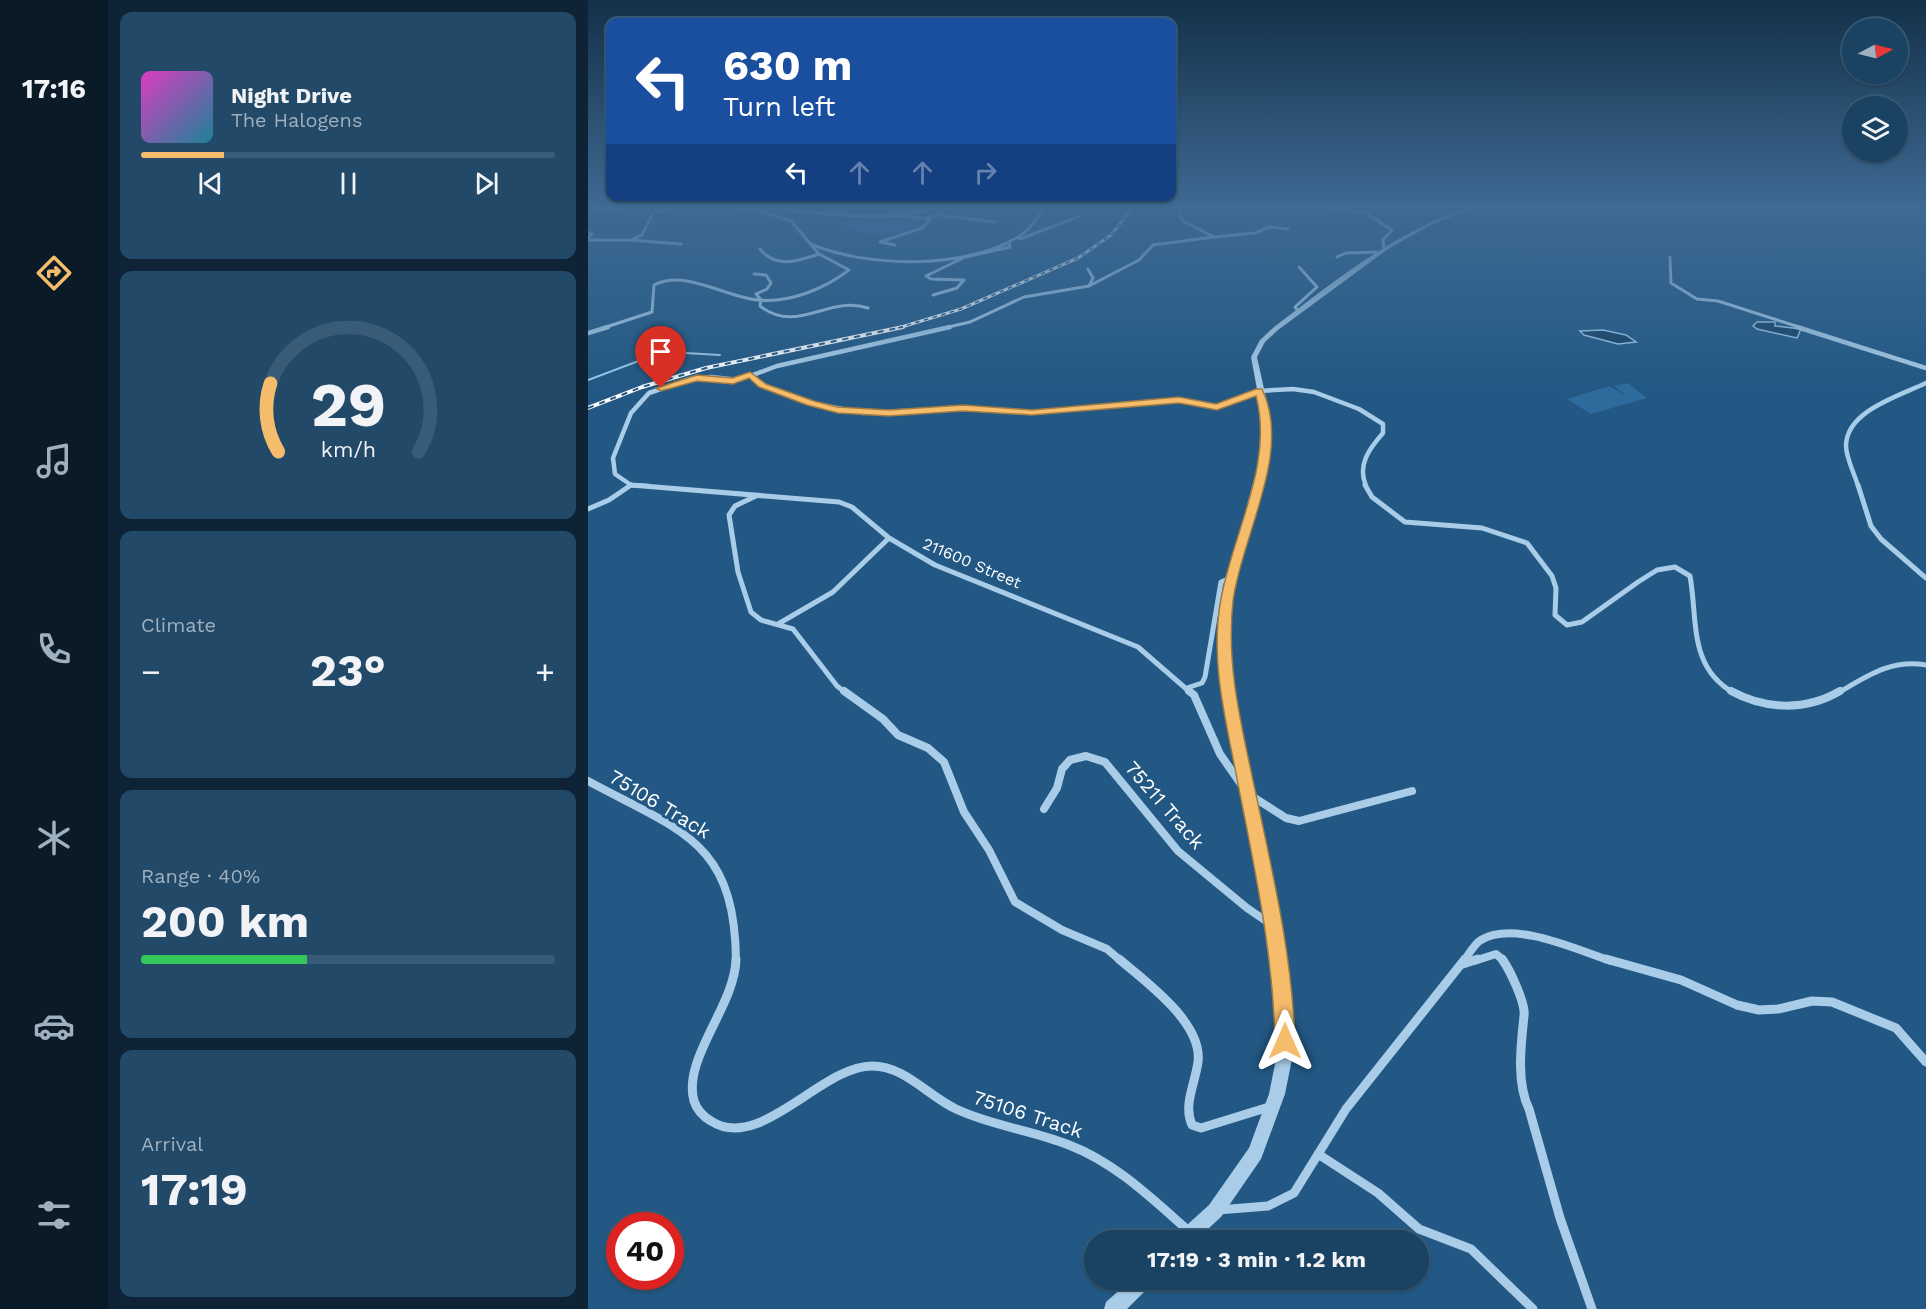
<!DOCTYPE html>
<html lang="en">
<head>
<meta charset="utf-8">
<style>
	body { margin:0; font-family:"Work Sans",sans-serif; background:#234968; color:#f1f3f6; height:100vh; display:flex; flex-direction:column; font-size:22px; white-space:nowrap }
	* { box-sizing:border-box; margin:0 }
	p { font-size:20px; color:#9fb0be }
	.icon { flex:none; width:33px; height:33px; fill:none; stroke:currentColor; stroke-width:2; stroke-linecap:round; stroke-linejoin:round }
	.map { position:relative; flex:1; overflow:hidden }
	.side { display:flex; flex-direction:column; gap:12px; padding:12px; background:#0e2436; width:480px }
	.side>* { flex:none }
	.guide { position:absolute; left:18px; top:18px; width:570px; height:183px; border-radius:12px; box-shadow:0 2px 4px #0004,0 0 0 2px #385b77; background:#1a4fa0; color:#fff; overflow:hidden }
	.needle { width:39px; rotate:83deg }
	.fabs { position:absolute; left:1254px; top:18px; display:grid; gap:12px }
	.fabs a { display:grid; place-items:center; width:66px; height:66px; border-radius:50%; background:#1a4262; box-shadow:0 2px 4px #0004,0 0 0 2px #385b77; font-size:30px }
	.speed { position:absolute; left:18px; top:1212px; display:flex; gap:12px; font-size:30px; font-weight:700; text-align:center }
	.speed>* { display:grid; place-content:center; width:78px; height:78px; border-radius:50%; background:#1a4262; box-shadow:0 2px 4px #0004,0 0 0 2px #385b77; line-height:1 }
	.speed .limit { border:9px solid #d22; background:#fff; color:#111 }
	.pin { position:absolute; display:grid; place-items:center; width:51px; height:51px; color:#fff; margin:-62px -26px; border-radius:50% 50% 50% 0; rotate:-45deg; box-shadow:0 0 6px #0007 }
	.pin .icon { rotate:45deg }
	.me { position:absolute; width:66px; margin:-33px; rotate:0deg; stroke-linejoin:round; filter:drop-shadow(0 0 4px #0008) }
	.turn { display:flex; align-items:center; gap:21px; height:126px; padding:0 18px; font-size:27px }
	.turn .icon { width:78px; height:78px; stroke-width:2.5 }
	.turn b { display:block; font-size:42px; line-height:51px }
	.lanes { display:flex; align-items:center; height:57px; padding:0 18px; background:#0003; justify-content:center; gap:30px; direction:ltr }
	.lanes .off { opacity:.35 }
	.big { font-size:45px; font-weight:700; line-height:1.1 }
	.side .card { flex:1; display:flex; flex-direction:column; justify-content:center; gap:9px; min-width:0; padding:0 21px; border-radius:12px; background:#234968 }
	.side .dial { align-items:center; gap:0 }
	.dial svg { height:156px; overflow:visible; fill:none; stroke:#385b77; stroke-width:7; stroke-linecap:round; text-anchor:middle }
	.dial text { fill:#f1f3f6; stroke:none }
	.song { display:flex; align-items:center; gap:18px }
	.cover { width:72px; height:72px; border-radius:9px; background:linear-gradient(135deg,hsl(310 70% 55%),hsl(190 70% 35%)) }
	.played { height:6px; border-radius:3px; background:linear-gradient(90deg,#f5bd6b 20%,#385b77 20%) }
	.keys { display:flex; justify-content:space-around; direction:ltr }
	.heat { display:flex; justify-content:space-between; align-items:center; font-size:33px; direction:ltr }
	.charge { height:9px; border-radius:4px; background:linear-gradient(90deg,#34c759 40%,#385b77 0) }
	.trip { position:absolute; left:496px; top:1230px; width:345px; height:60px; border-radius:30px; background:#1a4262; box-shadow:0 2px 4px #0004,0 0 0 2px #385b77; font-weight:700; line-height:60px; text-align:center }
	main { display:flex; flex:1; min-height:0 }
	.menu { display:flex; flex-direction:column; width:108px; justify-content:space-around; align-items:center; background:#0a1a27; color:#9fb0be }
	.menu .icon { width:42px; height:42px }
	.menu .current { color:#f5bd6b }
	.menu b { font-size:27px; color:#f1f3f6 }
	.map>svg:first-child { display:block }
</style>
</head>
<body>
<main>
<nav class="menu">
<b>17:16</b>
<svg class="icon current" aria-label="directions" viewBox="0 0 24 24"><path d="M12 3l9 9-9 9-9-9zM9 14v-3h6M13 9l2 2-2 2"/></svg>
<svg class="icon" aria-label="music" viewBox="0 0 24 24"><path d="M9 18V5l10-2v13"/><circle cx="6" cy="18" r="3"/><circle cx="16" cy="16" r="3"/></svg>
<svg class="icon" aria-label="phone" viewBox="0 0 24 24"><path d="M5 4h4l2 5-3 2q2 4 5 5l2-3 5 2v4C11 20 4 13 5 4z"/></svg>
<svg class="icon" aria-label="climate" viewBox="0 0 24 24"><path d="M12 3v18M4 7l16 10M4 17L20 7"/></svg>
<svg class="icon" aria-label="car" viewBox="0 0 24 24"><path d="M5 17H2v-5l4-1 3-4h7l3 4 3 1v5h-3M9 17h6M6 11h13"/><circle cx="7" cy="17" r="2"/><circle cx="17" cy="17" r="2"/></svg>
<svg class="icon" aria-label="filters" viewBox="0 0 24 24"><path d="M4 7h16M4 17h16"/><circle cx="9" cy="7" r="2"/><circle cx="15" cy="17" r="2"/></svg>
</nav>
<section class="side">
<div class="card">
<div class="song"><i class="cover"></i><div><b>Night Drive</b><p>The Halogens</p></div></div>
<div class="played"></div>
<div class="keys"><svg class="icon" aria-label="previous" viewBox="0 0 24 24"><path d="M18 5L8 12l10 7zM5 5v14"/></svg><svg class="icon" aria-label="pause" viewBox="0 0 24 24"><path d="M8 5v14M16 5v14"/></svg><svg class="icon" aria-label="next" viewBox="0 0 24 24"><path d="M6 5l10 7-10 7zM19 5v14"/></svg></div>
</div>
<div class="card dial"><svg viewBox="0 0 100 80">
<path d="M14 69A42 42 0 1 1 86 69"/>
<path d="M14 69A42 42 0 0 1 10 34" stroke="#f5bd6b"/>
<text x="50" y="56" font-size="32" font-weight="700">29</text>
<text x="50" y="72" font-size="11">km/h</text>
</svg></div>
<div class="card"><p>Climate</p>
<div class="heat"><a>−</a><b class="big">23°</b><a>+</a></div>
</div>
<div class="card"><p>Range · 40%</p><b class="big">200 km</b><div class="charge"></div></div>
<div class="card"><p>Arrival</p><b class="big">17:19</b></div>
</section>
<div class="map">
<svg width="1338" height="1309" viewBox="0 0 1338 1309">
	<rect width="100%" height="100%" fill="#225883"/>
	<path fill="#2c6b9b" d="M 272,216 L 329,219 L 333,220 C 324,240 267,238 254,223 Z
		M 1040,383 L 1059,398 L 1003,414 L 979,399 L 1021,386 L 1040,397 L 1026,386 Z"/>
	<path fill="#174063" stroke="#9dcae9" stroke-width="1.5" d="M 1169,322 L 1187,322 L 1187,326 L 1213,329 L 1209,338 L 1169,329 L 1165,326 Z
		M 1015,330 L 1038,335 L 1048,342 L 1030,344 L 996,335 L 992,331 Z"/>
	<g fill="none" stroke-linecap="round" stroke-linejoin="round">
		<path stroke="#9dcae9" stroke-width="2" d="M 80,352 L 132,355
			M 0,380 L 69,354"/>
		<path stroke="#a9cde8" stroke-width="3" d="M 731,206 L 778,213 L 804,230 L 795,240 L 796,247
			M 87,207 L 65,213 L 54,235 L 43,240 L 93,244
			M 303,215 L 342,219 L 334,228 L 292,242 L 307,245
			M 350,215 L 407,222
			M 339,218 L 354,213 L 357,208 L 355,206
			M 0,232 L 4,234 L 0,238
			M 626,237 L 667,233 L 681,227 L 700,229
			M 432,239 L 492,216
			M 0,240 L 43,240
			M 223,244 C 279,268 380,270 433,235 C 442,229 448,220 454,211
			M 172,249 C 188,269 210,261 231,254
			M 749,257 L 758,253 L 788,252
			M 1082,257 L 1083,283 L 1109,299 L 1130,301 L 1214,328
			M 373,258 L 422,247 L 421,244
			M 711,267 L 729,287 L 707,307 L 711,312
			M 500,269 L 505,278 L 501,286
			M 166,274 L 178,275 L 183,283 L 179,289 L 168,294 L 173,300 L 172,306 C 209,335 240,295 280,308
			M 345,295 L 369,288 L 376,280 L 343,279 L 338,276 L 375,258
			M 15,328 L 64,312 L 66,285 C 99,269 136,297 170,300 C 202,303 236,289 261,270 L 231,254 L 203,221 L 175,212 L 148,209
			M 356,328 L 382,322 L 436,297 L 501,286 L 551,260 L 565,245 L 626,237 L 595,221 L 591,212"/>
		<path stroke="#a9cde8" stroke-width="4.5" d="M 1209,327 L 1338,368
			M 0,333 L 20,327
			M 162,375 L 175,385 L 223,403 L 275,413 L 375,408 L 444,413 L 591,400 L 629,407 L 671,391 L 705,389 L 726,392 L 771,409 L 795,424 L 795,433 C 781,449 769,465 778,486
			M 41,486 L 43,485
			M 61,486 L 43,485 L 27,474 L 25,458 L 43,413 L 61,393 L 102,379 L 123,377 L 151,380 L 189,366 L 362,327
			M 1270,486 C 1267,475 1258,458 1258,446 C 1258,411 1311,396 1338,383"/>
		<path stroke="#a9cde8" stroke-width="5" d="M 43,485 L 251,502 L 264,507 L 301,538 L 347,565 L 550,647 L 603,693
			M 777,485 L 784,497 L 817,522 L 894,528 L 939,543 L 964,576 L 968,588 L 967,615 L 979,625 L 994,622 L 1050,582 L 1069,570 L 1087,567 L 1102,576 C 1110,620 1100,667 1146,693
			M 1270,485 L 1283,526 L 1293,539 L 1338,578
			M 170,495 L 147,506 L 141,515 L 150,572 L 163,612 L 173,620 L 205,629 L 249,686 L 258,693
			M 0,509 L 21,500 L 43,485
			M 190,624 L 245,592 L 301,538
			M 599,688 L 614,683 L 617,677 L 633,582 L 645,577
			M 1250,693 C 1279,676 1303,659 1338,665"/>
		<path stroke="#a9cde8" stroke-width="8" d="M 256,691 L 295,719 L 310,735 L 340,748 L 356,762 L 376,812 L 401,850 L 427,902 L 474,930 L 519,949 L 533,961
			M 601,691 L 606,695 L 632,754 L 655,787
			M 1143,691 C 1178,710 1218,711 1252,691
			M 0,781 C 92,831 147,840 148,961
			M 662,795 L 698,818 L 711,821 L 824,791
			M 456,809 L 469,788 L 474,769 L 482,760 L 498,756 L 517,762 L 590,851 L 659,908 L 684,925
			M 876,961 C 881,954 886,944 893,940 C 926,920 989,950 1023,961
			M 886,961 L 908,954 L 916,961"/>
		<path stroke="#a9cde8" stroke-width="9" d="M 148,959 C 147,1006 94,1059 106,1101 C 109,1110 116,1117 123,1121 C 172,1153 233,1066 284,1066 C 317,1066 340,1096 368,1109 C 404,1126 444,1130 481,1145 C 528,1163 564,1199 602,1232
			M 531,959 C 558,982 615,1023 610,1062 C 607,1084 595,1105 604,1125 L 613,1128 L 681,1107
			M 914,959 C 922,970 938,1004 936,1016 C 933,1044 928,1083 941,1109 L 972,1218 L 1004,1309
			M 1018,959 L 1093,980 L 1149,1005 L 1171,1010 L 1190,1009 L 1224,1001 L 1244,1002 L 1308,1028 L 1338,1062
			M 875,964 L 890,959
			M 730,1154 L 790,1193 L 831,1229 L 883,1249 L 945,1309
			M 630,1210 L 680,1206 L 706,1193 L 758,1109 L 877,959"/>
		<path fill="#a9cde8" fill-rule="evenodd" d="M 0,206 C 56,206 113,204 169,207 C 230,209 291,221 351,206 L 357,206 C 312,228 222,212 170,210 C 114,207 57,209 0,210 Z
			M 884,206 L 890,206 L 843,225 L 800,249 L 690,330 L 677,342 L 669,357 L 682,416 L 682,449 L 644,600 L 641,677 L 696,937 L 706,1022 L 704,1059 L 697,1094 L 673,1159 L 633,1217 L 608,1240 L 586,1240 L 589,1234 L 621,1205 L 661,1148 L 681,1094 L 688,1059 L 690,1022 L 682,937 L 631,677 L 634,600 L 674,449 L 674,416 L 663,357 L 672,340 L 686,327 C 748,280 809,230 884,206 Z
			M 543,1280 L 565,1280 L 562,1286 L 539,1309 L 516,1309 L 518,1302 Z"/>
		<defs>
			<path id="rail-far1" d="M 310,328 L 373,309 L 490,258 L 523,235 L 546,206"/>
			<path id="rail" d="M 0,408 L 54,387 L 118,368 L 315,327"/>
		</defs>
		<use href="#rail-far1" stroke="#fff" stroke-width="3"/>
		<use href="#rail" stroke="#fff" stroke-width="4"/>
		<use href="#rail-far1" stroke="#225883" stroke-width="1.5" stroke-dasharray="4.5" stroke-linecap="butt"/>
		<use href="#rail" stroke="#225883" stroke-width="2" stroke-dasharray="6" stroke-linecap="butt"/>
	</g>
	<linearGradient id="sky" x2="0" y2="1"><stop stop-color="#133048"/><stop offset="0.53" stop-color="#3e6a93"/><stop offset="1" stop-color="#3e6a93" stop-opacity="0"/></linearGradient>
	<rect width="1338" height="389" fill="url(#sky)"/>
	<path fill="#f5bd6b" stroke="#9f7b46" stroke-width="1.5" d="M 162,372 L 178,384 L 226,401 L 250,407 L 301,410 L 375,405 L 444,410 L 591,397 L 628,404 L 668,389 L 674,389 C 705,452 653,537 645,601 C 638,665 653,723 666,785 C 684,870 704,953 707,1041 L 704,1048 L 697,1051 L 690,1048 L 687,1041 C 685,953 667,870 650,784 C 639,724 621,661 633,599 C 645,532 686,464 668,396 L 629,410 L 591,403 L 444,415 L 375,411 L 301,416 L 250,413 L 219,405 L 171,387 L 161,378 L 145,384 L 109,381 L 73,391 L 68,388 L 109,375 L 144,378 Z"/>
	<g text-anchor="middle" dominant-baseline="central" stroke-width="6" stroke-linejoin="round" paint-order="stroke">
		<g font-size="16" fill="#fff" stroke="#225883">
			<text transform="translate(384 563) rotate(23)">211600 Street</text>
		</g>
		<g font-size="20" fill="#fff" stroke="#225883">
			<text transform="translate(72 804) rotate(31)">75106 Track</text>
			<text transform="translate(577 805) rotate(49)">75211 Track</text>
			<text transform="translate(440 1114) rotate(18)">75106 Track</text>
		</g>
	</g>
</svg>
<div class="fabs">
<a><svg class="needle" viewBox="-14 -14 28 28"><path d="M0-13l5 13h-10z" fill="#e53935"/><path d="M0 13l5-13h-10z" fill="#9fb0be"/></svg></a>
<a><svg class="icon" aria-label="layers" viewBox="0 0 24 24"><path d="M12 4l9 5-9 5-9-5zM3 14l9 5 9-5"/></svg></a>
</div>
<div class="speed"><div class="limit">40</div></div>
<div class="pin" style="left:73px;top:388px;background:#d93025"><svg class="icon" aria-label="arrive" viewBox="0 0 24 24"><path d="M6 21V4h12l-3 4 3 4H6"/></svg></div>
<svg class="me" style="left:697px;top:1041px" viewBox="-20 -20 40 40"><path d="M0-17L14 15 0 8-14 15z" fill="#f5bd6b" stroke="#fff" stroke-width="4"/></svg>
<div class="trip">17:19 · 3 min · 1.2 km</div>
<div class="guide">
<div class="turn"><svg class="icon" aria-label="left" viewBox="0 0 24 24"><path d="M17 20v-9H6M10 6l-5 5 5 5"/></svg><div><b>630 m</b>Turn left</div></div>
<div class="lanes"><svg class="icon" aria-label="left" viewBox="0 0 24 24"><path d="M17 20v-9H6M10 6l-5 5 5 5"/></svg><svg class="icon off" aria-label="ahead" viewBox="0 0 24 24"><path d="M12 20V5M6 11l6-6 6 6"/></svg><svg class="icon off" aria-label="ahead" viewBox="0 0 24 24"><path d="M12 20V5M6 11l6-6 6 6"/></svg><svg class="icon off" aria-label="right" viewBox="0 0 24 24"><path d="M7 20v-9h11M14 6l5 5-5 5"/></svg></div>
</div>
</div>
</main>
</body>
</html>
